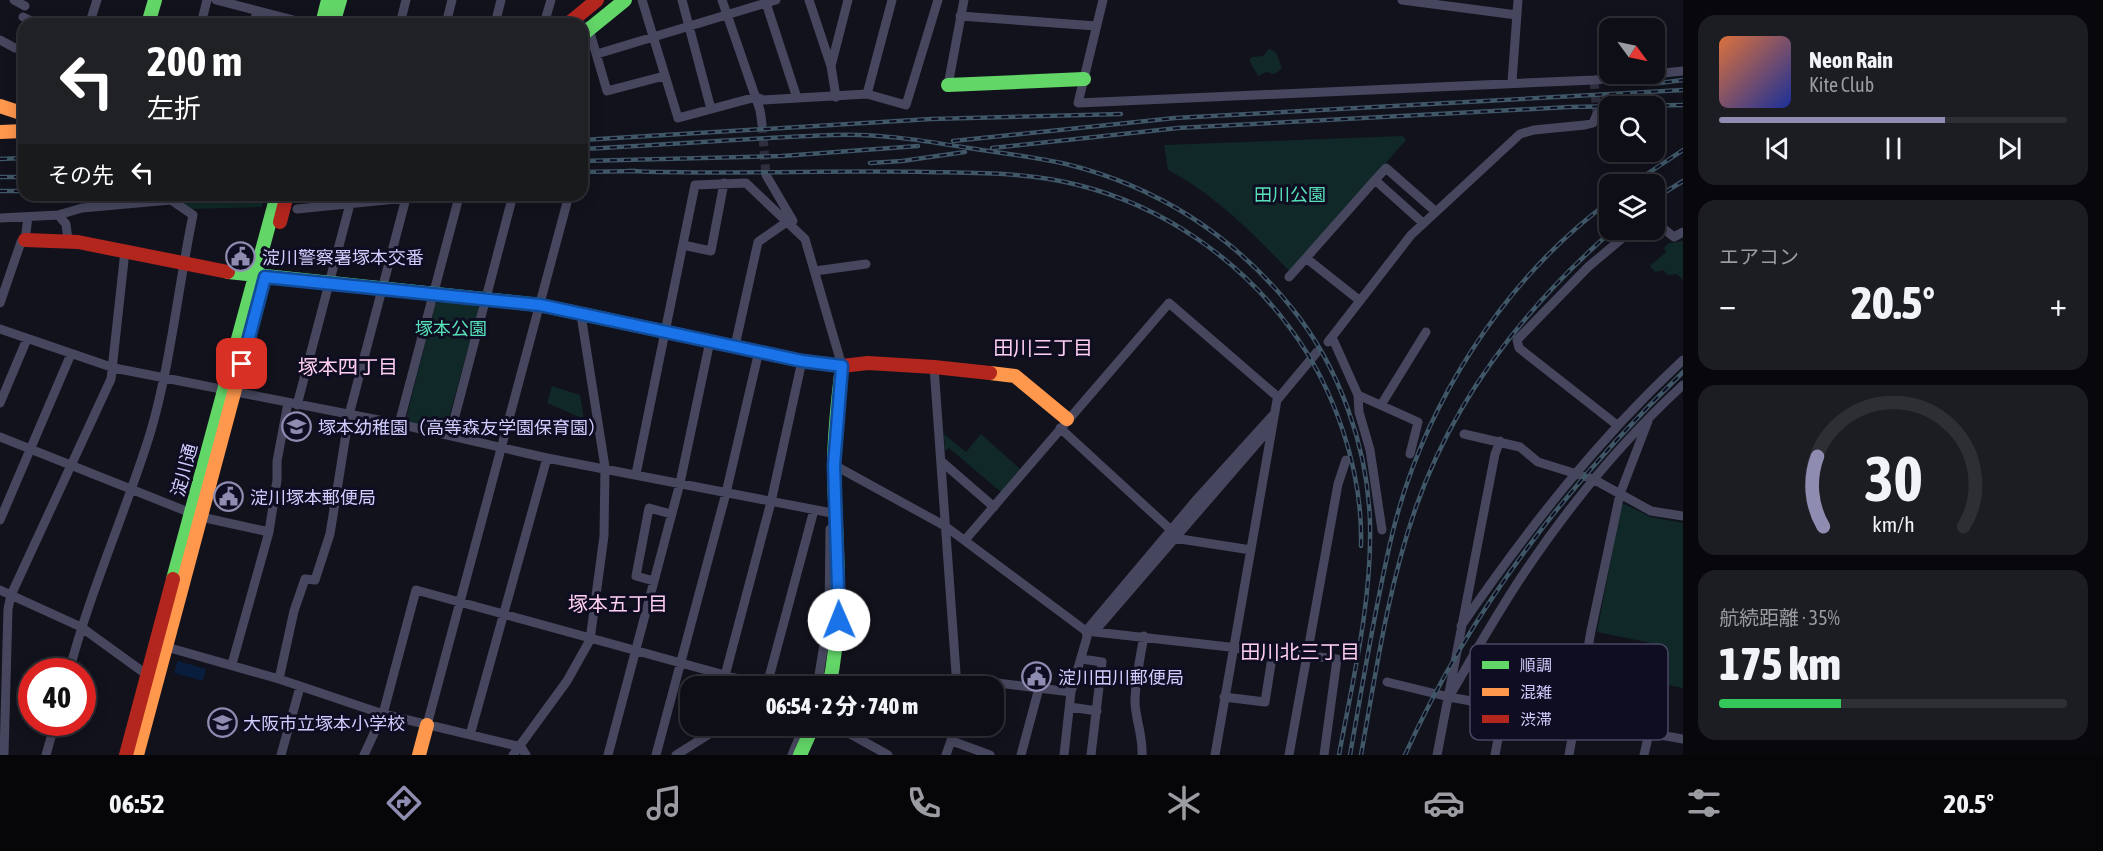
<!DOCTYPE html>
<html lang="ja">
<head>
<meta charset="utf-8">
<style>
	body { margin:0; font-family:"Asap Condensed","Noto Sans JP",sans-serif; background:#1c1c23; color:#f1f3f6; height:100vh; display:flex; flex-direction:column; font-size:22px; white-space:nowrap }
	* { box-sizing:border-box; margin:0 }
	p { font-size:20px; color:#9b9ca1 }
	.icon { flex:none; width:33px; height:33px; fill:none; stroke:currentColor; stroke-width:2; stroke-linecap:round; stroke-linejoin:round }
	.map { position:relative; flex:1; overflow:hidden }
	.sheet { display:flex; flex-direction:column; gap:15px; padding:15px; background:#08080c; width:420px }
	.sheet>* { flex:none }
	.hud { position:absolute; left:18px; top:18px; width:570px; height:183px; border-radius:18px; box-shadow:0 3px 15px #0003,0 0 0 2px #2e2e35; background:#202124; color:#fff; overflow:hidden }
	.needle { width:39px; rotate:123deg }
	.buttons { position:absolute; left:1599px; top:18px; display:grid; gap:12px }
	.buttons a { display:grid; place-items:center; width:66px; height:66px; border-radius:12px; background:#0e0e16; box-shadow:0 3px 15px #0003,0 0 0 2px #2e2e35; font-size:30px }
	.speed { position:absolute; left:18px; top:658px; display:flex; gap:12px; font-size:30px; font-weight:700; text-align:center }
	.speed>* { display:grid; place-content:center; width:78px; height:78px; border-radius:50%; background:#0e0e16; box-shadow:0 3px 15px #0003,0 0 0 2px #2e2e35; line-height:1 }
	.speed .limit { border:9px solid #d22; background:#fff; color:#111 }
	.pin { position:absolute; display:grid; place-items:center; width:51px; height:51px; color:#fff; margin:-26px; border-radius:12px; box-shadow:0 3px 9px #0006 }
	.me { position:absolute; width:66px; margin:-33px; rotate:359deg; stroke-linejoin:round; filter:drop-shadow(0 0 4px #0008) }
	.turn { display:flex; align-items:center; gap:21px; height:126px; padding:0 30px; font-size:27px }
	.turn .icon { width:78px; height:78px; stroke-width:2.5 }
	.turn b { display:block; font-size:42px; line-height:51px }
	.then { display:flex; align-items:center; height:57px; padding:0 30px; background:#0003; gap:12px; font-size:22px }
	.big { font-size:45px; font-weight:800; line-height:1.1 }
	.sheet .widget { flex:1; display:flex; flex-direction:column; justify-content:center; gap:9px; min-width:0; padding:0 21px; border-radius:18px; background:#1c1c23 }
	.sheet .dial { align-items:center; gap:0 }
	.dial svg { height:156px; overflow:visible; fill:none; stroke:#2e2e35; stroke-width:7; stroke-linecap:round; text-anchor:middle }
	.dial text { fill:#f1f3f6; stroke:none }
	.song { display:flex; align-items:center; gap:18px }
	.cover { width:72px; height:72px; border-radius:9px; background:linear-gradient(135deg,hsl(20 70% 55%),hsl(230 70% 35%)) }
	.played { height:6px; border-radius:3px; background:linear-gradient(90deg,#8e8cb0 65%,#2e2e35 65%) }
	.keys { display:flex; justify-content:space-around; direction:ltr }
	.heat { display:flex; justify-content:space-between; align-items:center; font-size:33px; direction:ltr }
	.charge { height:9px; border-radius:4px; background:linear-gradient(90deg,#34c759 35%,#2e2e35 0) }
	.trip { position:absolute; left:680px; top:676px; width:324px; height:60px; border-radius:18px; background:#0e0e16; box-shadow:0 3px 15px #0003,0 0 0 2px #2e2e35; font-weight:800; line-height:60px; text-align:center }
	.tab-bar { display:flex; height:96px; justify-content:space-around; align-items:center; background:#060609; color:#9b9ca1 }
	.tab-bar .icon { width:42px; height:42px }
	.tab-bar .current { color:#8e8cb0 }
	.tab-bar b { font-size:27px; color:#f1f3f6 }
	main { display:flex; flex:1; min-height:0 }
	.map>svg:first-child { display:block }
</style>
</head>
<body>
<main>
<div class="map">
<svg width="1683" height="755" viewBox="0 0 1683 755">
	<rect width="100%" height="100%" fill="#12121d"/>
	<path fill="#102827" d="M 1269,49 L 1276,52 L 1282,68 L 1275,74 L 1266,72 L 1258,76 L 1249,60 L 1252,57 L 1263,56 Z
		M 1403,136 L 1406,140 L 1290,272 C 1255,235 1214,194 1168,170 L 1164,145 Z
		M 266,195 L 262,207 L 190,209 L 173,197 Z
		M 1683,241 L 1683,280 L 1677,274 L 1668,275 L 1663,270 L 1655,272 L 1650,266 L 1666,252 L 1664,248 L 1669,243 Z
		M 440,301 L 476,305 L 479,309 L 446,428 L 443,429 L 408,422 L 406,419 L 435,304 Z
		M 552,386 L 580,395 L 584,419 L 547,403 Z
		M 944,434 L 966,452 L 981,434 L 1020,469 L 1001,492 L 949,448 L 945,451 Z
		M 1624,504 L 1651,517 L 1683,523 L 1683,688 L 1659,683 L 1666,646 L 1597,632 L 1621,505 Z"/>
	<path fill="#091e3c" d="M 178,661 L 206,669 L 203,681 L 174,673 Z"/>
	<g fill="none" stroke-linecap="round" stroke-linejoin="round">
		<path stroke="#2e2e3f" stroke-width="9" stroke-dasharray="9 4.5" stroke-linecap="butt" d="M 1594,80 L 1597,114
			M 762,124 L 766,175"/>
		<path stroke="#46465e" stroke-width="9" d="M 14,0 L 25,6
			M 97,0 L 90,22 L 98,24
			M 216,0 L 309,24
			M 642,0 L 678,118 L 756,97 L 763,100 L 867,94 L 906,105 L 938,0
			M 682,0 L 711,109
			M 722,0 L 760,110 L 762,124
			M 765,0 L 797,98
			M 809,0 L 831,66 L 836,97
			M 1103,0 L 1078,103 L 1594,80 L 1683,71
			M 1402,0 L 1517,15
			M 960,16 L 1096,26
			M 23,17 L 38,24
			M 201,24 L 207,0
			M 254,24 L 257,11
			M 400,24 L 406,0
			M 446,24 L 452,0
			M 495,24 L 501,0
			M 544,24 L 551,0
			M 588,26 L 607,91 L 664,76
			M 0,40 L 15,48
			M 597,54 L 776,0
			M 831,66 L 848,0
			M 1512,82 L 1518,0
			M 948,85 L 964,0
			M 867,94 L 892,0
			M 766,175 L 793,221
			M 297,209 L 406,198 L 459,197 L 465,195
			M 58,215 L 82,208 L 171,200 L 193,215 C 178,287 171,363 150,434 C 125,514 90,591 69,672
			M 0,218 L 58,215 L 66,224 L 68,240
			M 1654,221 L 1674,237 L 1683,232
			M 1423,223 L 1375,180 L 1386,168 L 1435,211
			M 683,245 L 711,251 L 724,183
			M 1306,258 L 1375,180
			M 815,271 L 866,264
			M 1289,277 L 1306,258 L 1359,300
			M 0,303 L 21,242 L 25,240 L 28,217
			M 0,329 L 114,368 L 399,424 L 547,458 L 837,514
			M 1332,337 L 1358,395 L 1418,422 L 1410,454
			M 1328,342 L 1411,235 L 1520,134 L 1534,130 L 1585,125 L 1593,123 L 1597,114
			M 735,346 L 758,242 L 788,221
			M 934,367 L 957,687
			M 1358,395 L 1359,412 L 1370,450 L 1382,530
			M 0,403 L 27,339
			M 297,405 L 350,204
			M 1381,405 L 1426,332
			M 399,424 L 459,197
			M 1617,425 L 1519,348 L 1517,340 L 1588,267 L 1632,230
			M 1060,428 L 1171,530
			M 1464,434 L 1520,447 L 1538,462 L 1593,479 L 1651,511 L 1683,516
			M 450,435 L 513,195
			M 0,437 L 201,517 L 269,532
			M 942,462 L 994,507
			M 834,465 L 945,526 L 1086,631 L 1337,659 L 1324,755
			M 636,474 L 695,185 L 746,183 L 805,239 L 842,366
			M 0,520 L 71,354
			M 1174,538 L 1251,550
			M 965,540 L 1169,303 L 1279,398
			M 654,581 L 636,576 L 649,508 L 671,514
			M 0,590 L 81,627 L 150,677
			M 1461,626 C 1527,530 1597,440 1683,360
			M 1094,632 L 1271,427
			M 163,646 L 279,679 L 383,714 L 521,747 L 526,755
			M 1587,650 L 1642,660 L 1629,729
			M 1082,659 L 1102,662 L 1091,755
			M 232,664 L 269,532 L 277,480 L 277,461 L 288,403
			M 957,678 L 1071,692
			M 279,679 L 294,611 L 305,579 L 315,580 L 330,534 L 349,415 L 406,198
			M 1387,682 L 1449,697 L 1683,739
			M 767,685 L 814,510
			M 722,687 L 771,502 L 802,361
			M 817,687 L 829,614 L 830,529
			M 1581,687 L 1635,695
			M 1224,697 L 1265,702 L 1273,651
			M 1449,697 C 1473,656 1496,615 1522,576 C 1568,507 1622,441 1683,385
			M 1070,707 L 1097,711
			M 427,725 L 569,195
			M 836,726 L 888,755
			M 470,735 L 547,458
			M 952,741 L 990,755
			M 4,755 L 8,609 L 11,595 L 111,379 L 125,251
			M 46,755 L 55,723
			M 281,755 L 300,687
			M 364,755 L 383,714 L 416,590 L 768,687
			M 513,755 L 567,681 L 590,640 L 604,536 L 605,467 L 581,315
			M 608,755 L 680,483 L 710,341
			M 656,755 L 726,493 L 759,351
			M 676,755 L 722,726
			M 792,755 L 804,726
			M 946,755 L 956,726
			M 1021,755 L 1039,688
			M 1064,755 L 1071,692 L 1087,637 L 1086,631 L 1197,499 L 1273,415
			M 1142,755 C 1143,736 1136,721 1135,703 C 1135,681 1140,658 1144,636
			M 1215,755 L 1277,400 L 1317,352
			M 1289,755 L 1338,484 L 1346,460
			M 1437,755 L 1495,454 L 1500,441
			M 1495,755 L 1504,706
			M 1569,755 L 1591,631 L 1620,494 L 1648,421
			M 1644,755 L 1649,733"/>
		<path stroke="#63d668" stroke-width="14" d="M 148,24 L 155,0
			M 322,24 L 328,0
			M 333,24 L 340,0
			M 948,85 L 1084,79
			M 228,272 L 540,305 L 671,333
			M 173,579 L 277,195
			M 829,687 C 845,613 835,542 834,467 C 834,433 838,399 842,366
			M 800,755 L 813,726"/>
		<path stroke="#ff974d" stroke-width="14" d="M 0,106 L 24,114
			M 0,132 L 24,131
			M 990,373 L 1015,376 L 1067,419
			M 137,755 L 257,307
			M 419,755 L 427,725"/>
		<path stroke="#b3261e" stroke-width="14" d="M 568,24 L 597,0
			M 280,222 L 287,195
			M 25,240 L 78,242 L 228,272
			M 671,333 L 802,361 L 842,366 L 868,363 L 934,367 L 990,373
			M 126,755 L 173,579"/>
		<defs>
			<path id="rail" d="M 1651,84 L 1683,80
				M 582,140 L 931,119 L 1121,114
				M 953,141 L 1175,118 L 1683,90
				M 992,148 L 1178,128 L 1569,107 L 1683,105
				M 582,149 C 666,145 750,138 834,135 C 879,133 925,141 969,148 C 1001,153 1035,157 1066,164 C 1156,186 1233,235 1291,307 C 1339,366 1368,447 1370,523 C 1372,601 1353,679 1339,755
				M 0,159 L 24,158
				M 582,161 L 782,156 L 918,146
				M 870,163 L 902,161 L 965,152
				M 628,171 C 728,175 828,170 927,172 C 978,173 1029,172 1078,185 C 1163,206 1239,259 1290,328 C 1335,388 1363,471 1361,546
				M 582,172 L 636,171
				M 0,177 L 24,177
				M 1632,184 L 1683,150
				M 0,191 L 24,191
				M 1654,199 L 1683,181
				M 1350,755 C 1363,682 1375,607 1392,535 C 1423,406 1503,280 1610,201
				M 1361,755 C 1376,672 1388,587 1416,507 C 1455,396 1526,306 1613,230
				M 1405,755 C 1470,610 1569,482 1683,372"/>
		</defs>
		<use href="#rail" stroke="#3f5766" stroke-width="4.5"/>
		<use href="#rail" stroke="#0f0d21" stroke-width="2" stroke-dasharray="7" stroke-linecap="butt"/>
		<path stroke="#63d668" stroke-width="14" d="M 582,35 L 625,0"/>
	</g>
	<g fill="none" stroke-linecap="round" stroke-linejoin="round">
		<defs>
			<path id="route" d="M 242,364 L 265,277 L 540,305 L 802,361 L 842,366 L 834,465 L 839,620"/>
		</defs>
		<use href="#route" stroke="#114b97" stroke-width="15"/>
		<use href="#route" stroke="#1a73e8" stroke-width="10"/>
	</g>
	<defs>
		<symbol id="civic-ring" viewBox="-11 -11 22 22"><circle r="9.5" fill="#0f0d21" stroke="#8e8cb0" stroke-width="1.5"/><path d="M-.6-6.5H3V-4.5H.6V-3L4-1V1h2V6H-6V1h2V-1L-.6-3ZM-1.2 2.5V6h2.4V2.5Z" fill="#8e8cb0"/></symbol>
		<symbol id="school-ring" viewBox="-11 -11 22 22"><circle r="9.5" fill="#0f0d21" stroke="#8e8cb0" stroke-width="1.5"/><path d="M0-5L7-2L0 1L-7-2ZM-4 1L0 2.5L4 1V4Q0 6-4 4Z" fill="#8e8cb0"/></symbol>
	</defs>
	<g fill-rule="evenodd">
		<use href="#civic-ring" x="224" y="240" width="33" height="33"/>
		<use href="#school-ring" x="280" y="410" width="33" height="33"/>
		<use href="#civic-ring" x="212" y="480" width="33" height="33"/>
		<use href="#civic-ring" x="1020" y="660" width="33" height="33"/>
		<use href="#school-ring" x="206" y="706" width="33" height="33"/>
	</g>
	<g text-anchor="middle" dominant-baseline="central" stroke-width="6" stroke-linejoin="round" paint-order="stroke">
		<g font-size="18" fill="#57e1b8" stroke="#0f0d21">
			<text x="1290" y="194">田川公園</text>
			<text x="451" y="328">塚本公園</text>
		</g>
		<g font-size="18" fill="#d0cdff" stroke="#0f0d21" text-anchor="start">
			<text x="262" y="257">淀川警察署塚本交番</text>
			<text x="318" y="427">塚本幼稚園（高等森友学園保育園）</text>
			<text x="250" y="497">淀川塚本郵便局</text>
			<text x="1058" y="677">淀川田川郵便局</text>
			<text x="243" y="723">大阪市立塚本小学校</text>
		</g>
		<g font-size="18" fill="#d0cdff" stroke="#0f0d21">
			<text transform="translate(184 470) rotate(-75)">淀川通</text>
		</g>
		<g font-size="20" fill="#ffcff0" stroke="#0f0d21">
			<text x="1043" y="347">田川三丁目</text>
			<text x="348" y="366">塚本四丁目</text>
			<text x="618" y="603">塚本五丁目</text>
			<text x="1300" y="651">田川北三丁目</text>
		</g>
	</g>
	<rect x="1470" y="644" width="198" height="96" rx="9" fill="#0f0d21" stroke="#494764" stroke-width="1.5"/>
	<rect x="1482" y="661" width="27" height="8" fill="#63d668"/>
	<rect x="1482" y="688" width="27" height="8" fill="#ff974d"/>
	<rect x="1482" y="715" width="27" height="8" fill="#b3261e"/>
	<g font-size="16" fill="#d0cdff">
		<text x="1520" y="671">順調</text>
		<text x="1520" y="698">混雑</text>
		<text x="1520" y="725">渋滞</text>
	</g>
</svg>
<div class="buttons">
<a><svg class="needle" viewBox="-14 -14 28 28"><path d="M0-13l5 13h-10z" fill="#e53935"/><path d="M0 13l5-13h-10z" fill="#9b9ca1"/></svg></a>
<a><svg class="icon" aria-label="search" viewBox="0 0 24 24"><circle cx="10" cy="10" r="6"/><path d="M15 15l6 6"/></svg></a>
<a><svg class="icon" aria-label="layers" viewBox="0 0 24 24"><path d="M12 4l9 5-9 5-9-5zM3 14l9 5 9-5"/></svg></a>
</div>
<div class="speed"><div class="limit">40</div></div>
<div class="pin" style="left:242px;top:364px;background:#d93025"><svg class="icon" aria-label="arrive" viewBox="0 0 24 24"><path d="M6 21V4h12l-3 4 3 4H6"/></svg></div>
<svg class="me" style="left:839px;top:620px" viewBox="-20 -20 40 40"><circle r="19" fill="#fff"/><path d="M0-13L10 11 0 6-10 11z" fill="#1a73e8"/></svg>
<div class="trip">06:54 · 2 分 · 740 m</div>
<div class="hud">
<div class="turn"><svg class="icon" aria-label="left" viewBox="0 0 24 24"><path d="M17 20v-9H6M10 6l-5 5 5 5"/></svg><div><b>200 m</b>左折</div></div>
<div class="then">その先<svg class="icon" aria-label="left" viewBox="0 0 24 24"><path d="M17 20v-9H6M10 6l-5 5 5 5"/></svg></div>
</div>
</div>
<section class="sheet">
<div class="widget">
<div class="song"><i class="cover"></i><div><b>Neon Rain</b><p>Kite Club</p></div></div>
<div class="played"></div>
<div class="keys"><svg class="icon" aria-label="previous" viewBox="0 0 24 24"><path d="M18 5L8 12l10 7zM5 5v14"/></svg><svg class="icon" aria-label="pause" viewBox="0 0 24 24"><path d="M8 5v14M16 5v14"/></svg><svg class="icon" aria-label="next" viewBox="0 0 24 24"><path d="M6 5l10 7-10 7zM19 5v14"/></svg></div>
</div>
<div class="widget"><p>エアコン</p>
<div class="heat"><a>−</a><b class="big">20.5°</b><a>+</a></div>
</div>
<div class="widget dial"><svg viewBox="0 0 100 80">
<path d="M14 69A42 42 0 1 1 86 69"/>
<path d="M14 69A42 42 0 0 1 11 33" stroke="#8e8cb0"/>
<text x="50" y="56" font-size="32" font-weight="700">30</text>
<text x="50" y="72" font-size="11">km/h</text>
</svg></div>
<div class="widget"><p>航続距離 · 35%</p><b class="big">175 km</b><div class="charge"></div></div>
</section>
</main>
<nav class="tab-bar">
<b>06:52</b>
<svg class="icon current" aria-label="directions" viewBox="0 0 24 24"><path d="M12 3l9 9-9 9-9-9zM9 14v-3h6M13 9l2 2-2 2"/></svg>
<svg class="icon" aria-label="music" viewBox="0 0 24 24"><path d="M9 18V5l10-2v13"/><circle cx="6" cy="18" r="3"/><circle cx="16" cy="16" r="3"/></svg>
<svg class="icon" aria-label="phone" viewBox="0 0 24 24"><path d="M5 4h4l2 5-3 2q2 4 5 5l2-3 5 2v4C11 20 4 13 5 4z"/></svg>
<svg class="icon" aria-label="climate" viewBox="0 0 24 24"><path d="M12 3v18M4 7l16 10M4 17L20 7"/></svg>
<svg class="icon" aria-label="car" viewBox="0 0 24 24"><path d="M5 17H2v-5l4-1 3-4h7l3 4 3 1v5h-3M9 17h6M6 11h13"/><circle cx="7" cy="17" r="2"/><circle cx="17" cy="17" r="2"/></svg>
<svg class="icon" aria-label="filters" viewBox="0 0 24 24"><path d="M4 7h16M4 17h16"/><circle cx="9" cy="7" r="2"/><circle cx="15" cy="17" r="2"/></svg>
<b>20.5°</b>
</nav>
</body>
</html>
